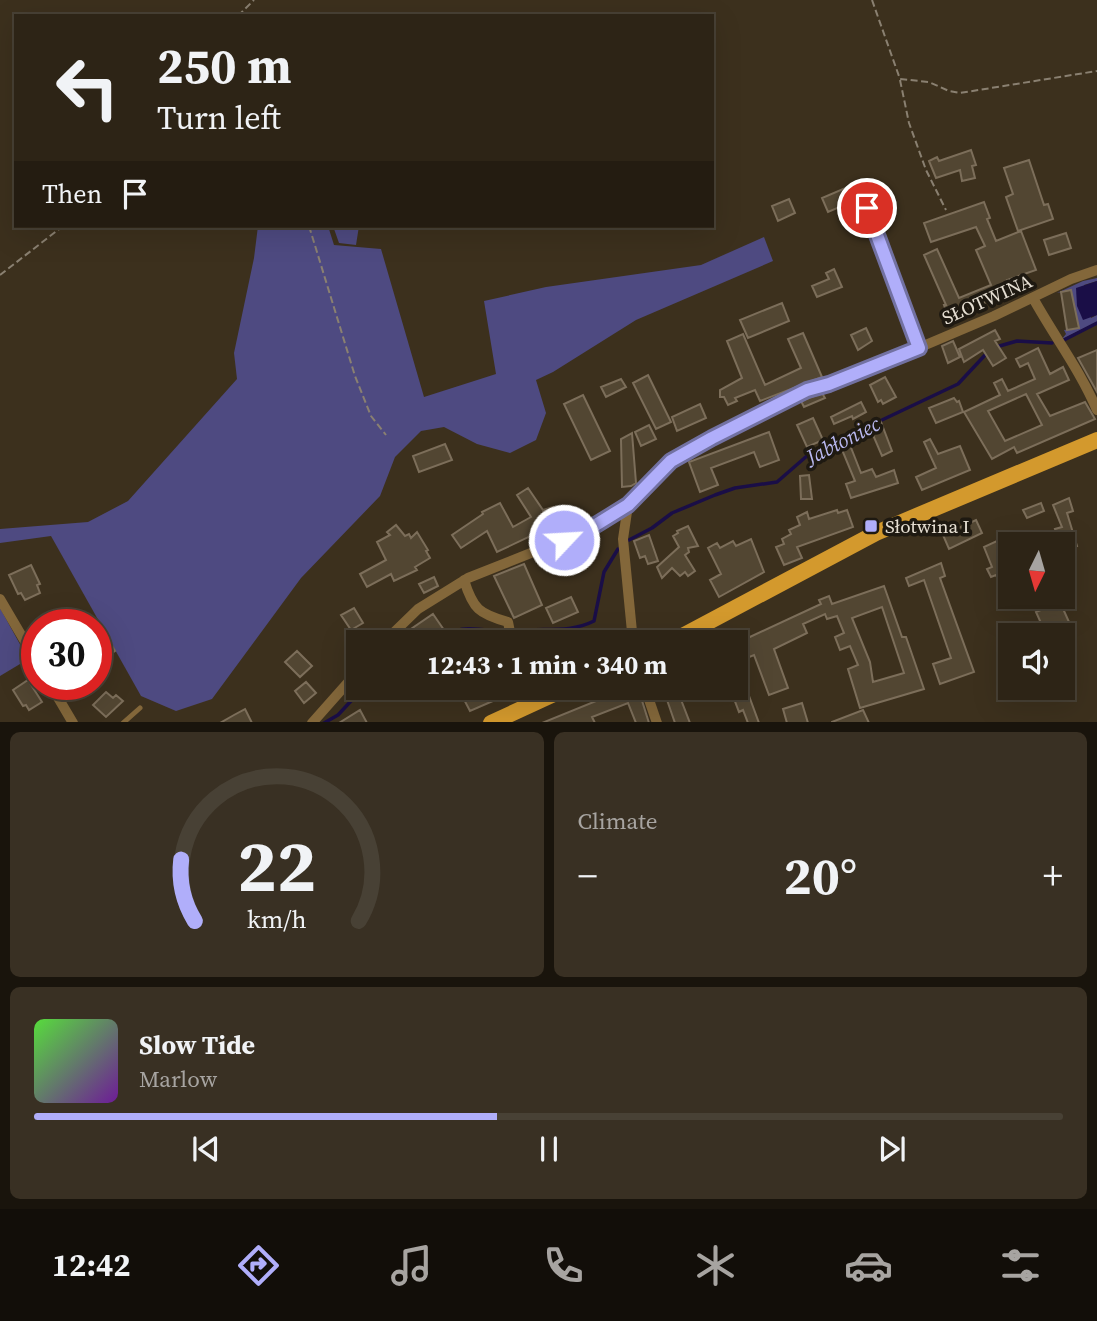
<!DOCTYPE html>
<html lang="en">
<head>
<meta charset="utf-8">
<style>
	body { margin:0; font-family:"Source Serif 4",serif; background:#393023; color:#f1f3f6; height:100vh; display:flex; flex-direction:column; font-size:26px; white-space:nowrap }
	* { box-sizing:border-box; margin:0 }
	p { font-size:23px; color:#a7a4a1 }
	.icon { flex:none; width:38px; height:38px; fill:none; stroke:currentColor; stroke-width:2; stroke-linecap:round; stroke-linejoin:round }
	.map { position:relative; height:722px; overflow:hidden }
	.side { display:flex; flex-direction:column; gap:10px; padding:10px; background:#19140c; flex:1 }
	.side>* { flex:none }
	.top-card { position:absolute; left:14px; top:14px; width:700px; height:214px; border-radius:0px; box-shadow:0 7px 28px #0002,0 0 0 2px #484135; background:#2d2416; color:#f1f3f6; overflow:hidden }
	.needle { width:46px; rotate:185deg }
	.buttons { position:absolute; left:998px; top:532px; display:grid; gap:14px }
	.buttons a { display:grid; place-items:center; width:77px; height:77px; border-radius:0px; background:#2d2416; box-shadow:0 7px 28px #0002,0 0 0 2px #484135; font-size:35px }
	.speed { position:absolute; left:21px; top:609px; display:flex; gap:14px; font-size:35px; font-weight:700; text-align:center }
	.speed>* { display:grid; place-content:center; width:91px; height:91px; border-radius:50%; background:#2d2416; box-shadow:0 7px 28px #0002,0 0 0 2px #484135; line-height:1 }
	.speed .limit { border:10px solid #d22; background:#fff; color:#111 }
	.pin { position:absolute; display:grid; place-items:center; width:60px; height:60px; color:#fff; margin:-30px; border:4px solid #fff; border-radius:50%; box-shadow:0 2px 7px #0007 }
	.me { position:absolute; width:77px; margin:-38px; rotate:65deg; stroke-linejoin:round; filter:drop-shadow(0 0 5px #0008) }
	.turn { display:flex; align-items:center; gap:24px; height:147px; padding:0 28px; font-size:32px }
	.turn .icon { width:91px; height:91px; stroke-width:2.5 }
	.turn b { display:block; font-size:49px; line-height:60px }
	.then { display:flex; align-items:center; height:66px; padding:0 28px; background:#0003; gap:14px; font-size:26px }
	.big { font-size:52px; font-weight:700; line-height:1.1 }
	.side .tile { flex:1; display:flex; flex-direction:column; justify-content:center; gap:10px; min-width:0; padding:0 24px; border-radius:10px; background:#393023 }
	.side .dial { align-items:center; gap:0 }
	.dial svg { height:182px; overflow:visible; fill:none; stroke:#484135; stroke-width:7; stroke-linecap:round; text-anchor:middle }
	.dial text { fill:#f1f3f6; stroke:none }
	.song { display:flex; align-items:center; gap:21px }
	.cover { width:84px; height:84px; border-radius:10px; background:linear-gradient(135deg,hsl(110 70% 55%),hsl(280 70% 35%)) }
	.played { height:7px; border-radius:4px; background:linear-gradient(90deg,#b0aefa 45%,#484135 45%) }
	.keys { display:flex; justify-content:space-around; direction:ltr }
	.heat { display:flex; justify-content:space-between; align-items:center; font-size:38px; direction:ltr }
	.side .tiles { flex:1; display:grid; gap:10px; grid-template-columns:1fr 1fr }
	.tile:last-child { grid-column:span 2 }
	.trip { position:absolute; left:346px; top:630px; width:402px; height:70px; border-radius:0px; background:#2d2416; box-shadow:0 7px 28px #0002,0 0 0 2px #484135; font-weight:700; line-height:70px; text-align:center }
	.menu { display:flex; height:112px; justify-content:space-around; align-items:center; background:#120e09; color:#a7a4a1 }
	.menu .icon { width:49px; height:49px }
	.menu .active { color:#b0aefa }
	.menu b { font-size:32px; color:#f1f3f6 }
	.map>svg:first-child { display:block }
</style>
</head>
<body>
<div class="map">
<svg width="1097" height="723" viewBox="0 0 1097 723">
	<rect width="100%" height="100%" fill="#3c301d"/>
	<path fill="#4e4a81" d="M 258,226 L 328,226 L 334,245 L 381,249 L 424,397 L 496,374 L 484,301 L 546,287 L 701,265 L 764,237 L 773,261 L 636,320 L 553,372 L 536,380 L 546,413 L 536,440 L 510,453 L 477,444 L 444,427 L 421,431 L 395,457 L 380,496 L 301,578 L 212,699 L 176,711 L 141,696 L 51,536 L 0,543 L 0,529 L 88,522 L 128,501 L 237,379 L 234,353 L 254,258 Z
		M 333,226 L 359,226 L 356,245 L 339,243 Z
		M 1097,278 L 1097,281 L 1084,285 L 1091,318 L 1097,315 L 1097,322 L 1062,339 L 1066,334 L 1064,330 L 1079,328 L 1071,290 L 1057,293 L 1083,281 Z
		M 0,608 L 22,648 L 30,658 L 0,676 Z"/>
	<path fill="#1a0e47" d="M 1097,281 L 1097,315 L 1083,320 L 1077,306 L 1076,288 Z"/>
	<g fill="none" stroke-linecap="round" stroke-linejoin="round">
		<path stroke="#1a0e47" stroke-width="3.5" d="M 1064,340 L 1097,323
			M 996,347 L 1017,341 L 1052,343
			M 629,540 L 652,528 L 672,513 L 715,495 L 735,488 L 777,482 L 808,455 L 958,384 L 987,353
			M 516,631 C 543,627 568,634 594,621 L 604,572 L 618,549
			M 434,642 C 459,623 474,629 502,632
			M 324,723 L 338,715 L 363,688"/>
	</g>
	<path fill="#524632" stroke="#7c6e5a" stroke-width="2" fill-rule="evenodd" d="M 971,150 L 976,165 L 972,166 L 975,178 L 962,181 L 960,170 L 936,178 L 929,161 L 937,157 L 939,161 Z
		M 1029,160 L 1044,205 L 1048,204 L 1053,219 L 1018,231 L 1006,197 L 1013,194 L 1004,168 Z
		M 850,186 L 856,200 L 828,212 L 822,198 Z
		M 789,199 L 795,213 L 778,221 L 772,206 Z
		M 984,202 L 990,218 L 987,219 L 996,241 L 1021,231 L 1036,270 L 1007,280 L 1010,288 L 983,298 L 985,305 L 977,308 L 977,310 L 949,320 L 944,305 L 946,305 L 924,255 L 937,249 L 959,298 L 991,285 L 976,250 L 985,246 L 976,227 L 931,242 L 924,223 Z
		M 1066,233 L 1071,248 L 1049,255 L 1044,240 Z
		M 834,269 L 842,287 L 817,297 L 812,286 L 829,279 L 826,273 Z
		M 1071,290 L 1079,328 L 1067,330 L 1061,292 Z
		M 782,303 L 789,321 L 748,338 L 740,320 Z
		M 866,328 L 872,341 L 858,350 L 851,335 Z
		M 995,330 L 1000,339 L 995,341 L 1006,358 L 993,366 L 983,350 L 964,362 L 959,349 Z
		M 803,333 L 822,377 L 760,401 L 755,390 L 735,398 L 737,401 L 728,405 L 724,397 L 720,397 L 720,390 L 742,378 L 727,341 L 743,334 L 765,385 L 801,368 L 788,339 Z
		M 953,341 L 960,357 L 948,363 L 942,346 Z
		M 1038,348 L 1050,374 L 1063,367 L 1069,380 L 1037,394 L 1050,416 L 1085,402 L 1095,419 L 1017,453 L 1014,447 L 992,459 L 964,412 L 1000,395 L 994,383 L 1002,379 L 1008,391 L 1035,379 L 1028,363 L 1020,367 L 1016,359 ZM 1026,394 L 1042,425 L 1005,441 L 988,411 Z
		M 1097,350 L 1097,392 L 1078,358 Z
		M 648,375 L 671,422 L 656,429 L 633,383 Z
		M 885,377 L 896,397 L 883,404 L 881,400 L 878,402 L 870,385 Z
		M 621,379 L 626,387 L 606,397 L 601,387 Z
		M 822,393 L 825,398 L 804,407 L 801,401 Z
		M 583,395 L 610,451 L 591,460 L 564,404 Z
		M 954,398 L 957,402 L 959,401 L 963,412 L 936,423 L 929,408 Z
		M 861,402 L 866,412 L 853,419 L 852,416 L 834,424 L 831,417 Z
		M 700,404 L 706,418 L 677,431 L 672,417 Z
		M 813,418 L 823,440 L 807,447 L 797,425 Z
		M 881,422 L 892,451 L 882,456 L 870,428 Z
		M 649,425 L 656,439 L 641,446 L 635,432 Z
		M 769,432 L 779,460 L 760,467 L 754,452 L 711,468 L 718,485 L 700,492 L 689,462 Z
		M 632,433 L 636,483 L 631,486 L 622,487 L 621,439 Z
		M 930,439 L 938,454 L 960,446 L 970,470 L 922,490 L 916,477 L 936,468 L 924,442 Z
		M 848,440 L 861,473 L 872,469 L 876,477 L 894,470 L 898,483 L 851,498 L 846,484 L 855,481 L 840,445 Z
		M 445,444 L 452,460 L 419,472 L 413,456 Z
		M 809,475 L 812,499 L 801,499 L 800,476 Z
		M 528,488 L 543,510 L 553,507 L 557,519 L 560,518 L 564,528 L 546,536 L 543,530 L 497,552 L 487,531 L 461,548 L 452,535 L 483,514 L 482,512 L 500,503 L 513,527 L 531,517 L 517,495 Z
		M 1069,498 L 1073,511 L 1067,513 L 1077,546 L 1062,551 L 1062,544 L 1038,544 L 1058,536 L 1055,529 L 1062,527 L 1053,505 Z
		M 1041,503 L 1044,511 L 1027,518 L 1023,510 Z
		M 837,510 L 838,513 L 847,510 L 853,527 L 797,547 L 802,558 L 784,565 L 776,547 L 784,544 L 782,539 L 791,534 L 789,530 L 800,525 L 797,517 L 807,512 L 809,519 Z
		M 976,520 L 982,533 L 949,549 L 943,535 Z
		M 396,525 L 405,536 L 409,534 L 411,538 L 417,532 L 428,550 L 426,551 L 430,558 L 415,567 L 417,570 L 394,581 L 391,574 L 367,587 L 360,574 L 386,560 L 377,542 L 390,535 L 387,532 Z
		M 688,526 L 698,546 L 688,548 L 689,552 L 685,555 L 695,571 L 688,576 L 685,572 L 680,576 L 672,568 L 662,578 L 657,567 L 679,547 L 673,536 L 678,533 L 677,531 Z
		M 649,535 L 658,561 L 648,564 L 645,556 L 640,558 L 634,541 Z
		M 751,539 L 764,572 L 719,597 L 710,580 L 721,574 L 708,548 L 717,543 L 720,548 L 733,541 L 736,546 Z
		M 999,540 L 1010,566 L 1010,605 L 996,575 L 991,577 L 987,569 L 992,567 L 984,547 Z
		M 941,563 L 945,576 L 940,578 L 974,672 L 940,684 L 933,664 L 951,658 L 924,580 L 909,586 L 906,578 Z
		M 524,564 L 542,605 L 514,618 L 494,576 Z
		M 31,565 L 40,584 L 37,585 L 40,593 L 25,600 L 21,593 L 18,594 L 9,575 Z
		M 434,577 L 438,586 L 424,593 L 419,584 Z
		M 884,586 L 902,637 L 906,637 L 924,689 L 860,708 L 848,669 L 858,665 L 850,646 L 840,650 L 835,637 L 844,633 L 837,616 L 827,619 L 825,614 L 803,624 L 807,633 L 774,649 L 788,688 L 769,695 L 754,655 L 737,662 L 737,643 L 821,604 L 819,600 L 829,596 L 832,604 ZM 882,607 L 904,673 L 873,682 L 870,662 L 852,618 Z
		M 571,597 L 578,612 L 553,623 L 546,608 Z
		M 1060,602 L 1069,622 L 1045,632 L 1036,612 Z
		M 354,608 L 363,623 L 351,630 L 341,615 Z
		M 433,614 L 444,630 L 427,642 L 416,642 L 408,631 Z
		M 106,635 L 115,651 L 100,661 L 96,654 L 96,641 Z
		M 297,651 L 312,666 L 300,677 L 285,662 Z
		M 738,666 L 759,723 L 748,723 L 743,710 L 739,712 L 730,688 L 737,688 Z
		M 28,680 L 42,702 L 29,710 L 26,705 L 23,706 L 13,690 Z
		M 306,682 L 316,693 L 304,703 L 295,691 Z
		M 405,688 L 435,688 L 411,699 Z
		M 458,688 L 505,688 L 505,690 L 490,695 L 493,701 L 470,711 Z
		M 628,688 L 638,688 L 649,723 L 636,723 L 628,703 L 592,717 L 595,723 L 542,723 Z
		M 673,688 L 701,688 L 680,697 L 690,723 L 675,723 L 667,700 L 676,697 Z
		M 106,692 L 113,698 L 116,695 L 123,701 L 106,717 L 93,705 Z
		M 802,703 L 808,723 L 787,723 L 783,709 Z
		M 245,709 L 252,723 L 220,723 L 234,715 Z
		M 360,710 L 367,723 L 339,723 Z
		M 863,710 L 869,723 L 832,723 L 832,722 Z"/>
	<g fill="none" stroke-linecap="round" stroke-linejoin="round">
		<path stroke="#8a8071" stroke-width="2" stroke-dasharray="7 3.5" stroke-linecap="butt" d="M 872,0 L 900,79 L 929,82 L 949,91 L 960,93 L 1097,71
			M 238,16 L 254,0
			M 900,80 L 909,123 L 926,170 L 946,210
			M 309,226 L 355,376 L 371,416 L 386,435
			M 0,275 L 63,226"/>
		<path stroke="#83673a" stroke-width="5" d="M 867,208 L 919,348
			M 123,723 L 140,708"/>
		<path stroke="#83673a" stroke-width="10" d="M 1033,298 C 1054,336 1080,370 1097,410
			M 628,505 L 623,539 L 633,642
			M 464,580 C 473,609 479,614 508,622 L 512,642
			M 0,599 L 37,662
			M 384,642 L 418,609 L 468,578 L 586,531 L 608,517 L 628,505 L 671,461 L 712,438 L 807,390 L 871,368 L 994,316 L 1071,279 L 1097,270
			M 50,684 L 73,723
			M 522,688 L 527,706
			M 645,688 L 657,723
			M 312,723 L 359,670"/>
		<path stroke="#d3992d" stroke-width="16" d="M 671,642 L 876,533 L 1097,440
			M 491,723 L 567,688"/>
	</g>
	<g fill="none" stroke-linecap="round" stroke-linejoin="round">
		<defs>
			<path id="route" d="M 564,540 L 586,531 L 628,505 L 671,461 L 712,438 L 807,390 L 829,384 L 919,348 L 867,208"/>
		</defs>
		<use href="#route" stroke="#7271a2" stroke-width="18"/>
		<use href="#route" stroke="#b0aefa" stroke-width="12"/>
	</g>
	<rect fill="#b0aefa" stroke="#1e1911" stroke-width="2.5" x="864" y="519" width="14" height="14" rx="3.5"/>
	<g text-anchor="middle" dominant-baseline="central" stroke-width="7" stroke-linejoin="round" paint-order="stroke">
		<g font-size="19" fill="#e6dfd3" stroke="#1e1911">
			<text transform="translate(987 299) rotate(-24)">SŁOTWINA</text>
		</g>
		<g font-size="19" fill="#e6dfd3" stroke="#1e1911" text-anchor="start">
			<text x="885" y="526">Słotwina I</text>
		</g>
		<g font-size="21" font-style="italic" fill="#b9b8f0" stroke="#1e1911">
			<text transform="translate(843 440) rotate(-27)">Jabłoniec</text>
		</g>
	</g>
</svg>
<div class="buttons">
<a><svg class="needle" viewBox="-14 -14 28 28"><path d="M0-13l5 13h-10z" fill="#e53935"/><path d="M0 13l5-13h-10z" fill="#a7a4a1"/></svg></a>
<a><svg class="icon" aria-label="sound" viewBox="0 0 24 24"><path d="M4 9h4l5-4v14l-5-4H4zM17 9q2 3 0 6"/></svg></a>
</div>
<div class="speed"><div class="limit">30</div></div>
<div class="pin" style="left:867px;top:208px;background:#d93025"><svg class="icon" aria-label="arrive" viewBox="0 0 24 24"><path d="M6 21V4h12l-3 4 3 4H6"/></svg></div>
<svg class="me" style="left:564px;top:540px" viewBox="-20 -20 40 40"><circle r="17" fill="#b0aefa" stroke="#fff" stroke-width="3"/><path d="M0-11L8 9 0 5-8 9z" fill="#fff"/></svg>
<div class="trip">12:43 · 1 min · 340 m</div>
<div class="top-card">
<div class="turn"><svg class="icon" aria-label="left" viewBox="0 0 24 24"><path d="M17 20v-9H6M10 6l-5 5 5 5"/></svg><div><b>250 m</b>Turn left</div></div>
<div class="then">Then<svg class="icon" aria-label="arrive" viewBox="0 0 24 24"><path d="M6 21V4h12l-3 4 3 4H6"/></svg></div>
</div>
</div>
<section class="side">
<div class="tiles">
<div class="tile dial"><svg viewBox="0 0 100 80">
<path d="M14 69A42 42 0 1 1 86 69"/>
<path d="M14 69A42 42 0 0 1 8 42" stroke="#b0aefa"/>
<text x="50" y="56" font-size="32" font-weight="700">22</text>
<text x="50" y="72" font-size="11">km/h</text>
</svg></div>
<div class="tile"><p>Climate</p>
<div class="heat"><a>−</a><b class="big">20°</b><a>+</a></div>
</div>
<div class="tile">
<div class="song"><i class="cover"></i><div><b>Slow Tide</b><p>Marlow</p></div></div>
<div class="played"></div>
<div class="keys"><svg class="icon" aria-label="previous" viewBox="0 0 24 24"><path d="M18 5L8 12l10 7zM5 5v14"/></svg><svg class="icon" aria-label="pause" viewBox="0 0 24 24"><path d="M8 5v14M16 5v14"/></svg><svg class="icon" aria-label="next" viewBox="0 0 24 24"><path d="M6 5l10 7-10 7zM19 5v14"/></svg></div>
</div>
</div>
</section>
<nav class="menu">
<b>12:42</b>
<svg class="icon active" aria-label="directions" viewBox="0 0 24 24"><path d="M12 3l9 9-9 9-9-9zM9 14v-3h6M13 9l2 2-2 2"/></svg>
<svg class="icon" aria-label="music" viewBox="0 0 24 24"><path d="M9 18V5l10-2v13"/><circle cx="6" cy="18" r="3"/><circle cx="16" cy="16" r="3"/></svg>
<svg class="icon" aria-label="phone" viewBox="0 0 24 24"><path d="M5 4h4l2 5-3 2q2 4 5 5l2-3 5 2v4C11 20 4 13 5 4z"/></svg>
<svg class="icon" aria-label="climate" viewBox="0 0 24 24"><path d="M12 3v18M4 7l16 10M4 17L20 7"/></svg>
<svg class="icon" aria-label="car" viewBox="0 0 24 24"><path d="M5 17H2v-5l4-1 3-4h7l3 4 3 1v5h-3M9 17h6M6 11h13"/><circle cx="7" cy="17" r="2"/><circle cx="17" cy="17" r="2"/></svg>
<svg class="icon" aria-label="filters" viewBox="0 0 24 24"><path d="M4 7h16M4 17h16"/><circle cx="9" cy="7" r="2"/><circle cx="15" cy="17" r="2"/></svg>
</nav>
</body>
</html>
